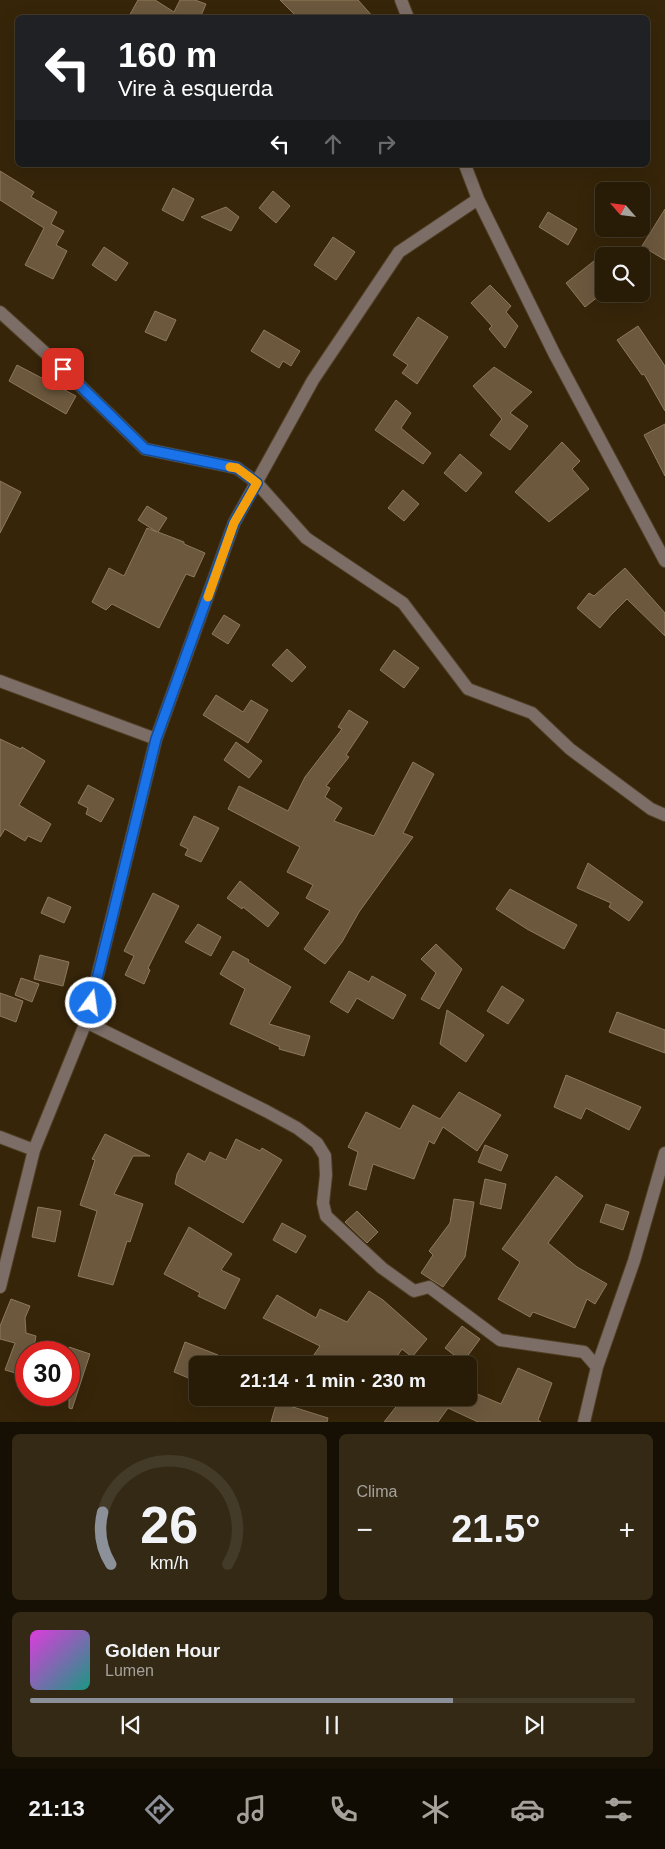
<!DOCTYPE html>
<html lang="pt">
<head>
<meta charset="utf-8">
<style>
	body { margin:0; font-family:Helvetica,sans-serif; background:#342915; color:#f1f3f6; height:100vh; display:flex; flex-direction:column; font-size:19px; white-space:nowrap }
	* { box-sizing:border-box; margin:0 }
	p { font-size:16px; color:#a5a19b }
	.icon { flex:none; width:28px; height:28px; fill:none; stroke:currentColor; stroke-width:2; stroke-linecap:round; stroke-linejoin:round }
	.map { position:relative; height:1422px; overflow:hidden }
	.sheet { display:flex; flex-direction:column; gap:12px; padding:12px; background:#160f04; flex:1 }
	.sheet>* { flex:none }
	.banner { position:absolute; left:15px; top:15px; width:635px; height:152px; border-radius:8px; box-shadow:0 5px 20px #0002,0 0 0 1px #443a28; background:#202124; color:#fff; overflow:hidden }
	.needle { width:32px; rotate:298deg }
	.controls { position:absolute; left:595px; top:182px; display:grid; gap:10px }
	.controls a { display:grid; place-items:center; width:55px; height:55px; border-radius:8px; background:#281c07; box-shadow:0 5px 20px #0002,0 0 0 1px #443a28; font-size:25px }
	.speed { position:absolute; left:15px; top:1341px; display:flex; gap:10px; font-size:25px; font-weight:700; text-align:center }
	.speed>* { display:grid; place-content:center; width:65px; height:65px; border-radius:50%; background:#281c07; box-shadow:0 5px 20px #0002,0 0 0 1px #443a28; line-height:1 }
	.speed .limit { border:8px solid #d22; background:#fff; color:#111 }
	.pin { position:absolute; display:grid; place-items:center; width:42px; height:42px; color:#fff; margin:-21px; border-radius:10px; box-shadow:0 2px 8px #0006 }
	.me { position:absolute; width:55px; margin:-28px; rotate:14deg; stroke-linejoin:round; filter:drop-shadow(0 0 4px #0008) }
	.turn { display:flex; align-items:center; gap:18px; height:105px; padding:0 20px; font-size:22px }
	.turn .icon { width:65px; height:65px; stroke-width:2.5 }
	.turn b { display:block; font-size:35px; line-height:42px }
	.lanes { display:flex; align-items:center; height:48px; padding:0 20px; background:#0003; justify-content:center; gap:25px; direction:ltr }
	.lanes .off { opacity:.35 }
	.big { font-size:38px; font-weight:700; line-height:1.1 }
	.sheet .card { flex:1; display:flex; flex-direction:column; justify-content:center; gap:8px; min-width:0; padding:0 18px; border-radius:8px; background:#342915 }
	.sheet .dial { align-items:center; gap:0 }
	.dial svg { height:130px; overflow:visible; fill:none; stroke:#443a28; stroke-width:7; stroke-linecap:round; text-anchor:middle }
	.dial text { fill:#f1f3f6; stroke:none }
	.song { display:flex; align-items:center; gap:15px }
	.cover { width:60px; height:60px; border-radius:8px; background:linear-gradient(135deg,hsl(300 70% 55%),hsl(170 70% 35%)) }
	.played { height:5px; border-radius:2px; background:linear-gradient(90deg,#8c9099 70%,#443a28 70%) }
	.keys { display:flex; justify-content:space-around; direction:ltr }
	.heat { display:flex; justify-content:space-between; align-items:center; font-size:28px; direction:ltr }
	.sheet .tiles { flex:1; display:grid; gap:12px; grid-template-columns:1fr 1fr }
	.card:last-child { grid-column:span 2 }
	.trip { position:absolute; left:189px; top:1356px; width:288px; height:50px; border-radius:8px; background:#281c07; box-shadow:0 5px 20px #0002,0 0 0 1px #443a28; font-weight:700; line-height:50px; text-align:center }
	.tabs { display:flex; height:80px; justify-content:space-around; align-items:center; background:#100b03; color:#a5a19b }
	.tabs .icon { width:35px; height:35px }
	.tabs .active { color:#8c9099 }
	.tabs b { font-size:22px; color:#f1f3f6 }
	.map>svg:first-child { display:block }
</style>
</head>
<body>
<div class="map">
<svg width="665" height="1422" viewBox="0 0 665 1422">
	<rect width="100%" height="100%" fill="#362509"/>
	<path fill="#6c583d" stroke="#8e795d" d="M 138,0 L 155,0 L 174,12 L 180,0 L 195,0 L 206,4 L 200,18 L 128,18 Z
		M 280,0 L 358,0 L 374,18 L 298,18 Z
		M 0,171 L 34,192 L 31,197 L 57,212 L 51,224 L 64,231 L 56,245 L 67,251 L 53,279 L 25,265 L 44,228 L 0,200 Z
		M 173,188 L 194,199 L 183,221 L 162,210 Z
		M 273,191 L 290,206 L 276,223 L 259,208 Z
		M 226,207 L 239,217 L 231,231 L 201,217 Z
		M 665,209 L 665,260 L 642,246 Z
		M 548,212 L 577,229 L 568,245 L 539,227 Z
		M 333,237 L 355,252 L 336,280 L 314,265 Z
		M 104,247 L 128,263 L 116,281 L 92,265 Z
		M 594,261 L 604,273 L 604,292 L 585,307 L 566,283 Z
		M 490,285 L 511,306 L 506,312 L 518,326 L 505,348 L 489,329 L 492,326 L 471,303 Z
		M 155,311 L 176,320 L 166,341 L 145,332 Z
		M 418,317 L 448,337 L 417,384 L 402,373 L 408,365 L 393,355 Z
		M 638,326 L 665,366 L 665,411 L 644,374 L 642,375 L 617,340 Z
		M 264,330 L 300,351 L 291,366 L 283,361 L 279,368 L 251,351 Z
		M 17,365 L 76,396 L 66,414 L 9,381 Z
		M 494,367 L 532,392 L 510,413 L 528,426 L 510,450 L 490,435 L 502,419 L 473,386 Z
		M 396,400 L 411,413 L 401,428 L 431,453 L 423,464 L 375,430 Z
		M 665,424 L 665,476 L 644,435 Z
		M 562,442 L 580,461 L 572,469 L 589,489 L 549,522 L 515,492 Z
		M 460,454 L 482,473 L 466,492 L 444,473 Z
		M 0,481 L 21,492 L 0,533 Z
		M 403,490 L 419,504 L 404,521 L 388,508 Z
		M 147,506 L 167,518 L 158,532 L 184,542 L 184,544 L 205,553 L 194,577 L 186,574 L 159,628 L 112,604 L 106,610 L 92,602 L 109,568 L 124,576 L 147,528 L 157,532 L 138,520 Z
		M 625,568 L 665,613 L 665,636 L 627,599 L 611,615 L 600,628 L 577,608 L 589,593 L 594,596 Z
		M 224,615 L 240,625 L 228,644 L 212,634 Z
		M 287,649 L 306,667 L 292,682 L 272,665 Z
		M 394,650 L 419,668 L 404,688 L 380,670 Z
		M 216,695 L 243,712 L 251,700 L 268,710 L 248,743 L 203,715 Z
		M 349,710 L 368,722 L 346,755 L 349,757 L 326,786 L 330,788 L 325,797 L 342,808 L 334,821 L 374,836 L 413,762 L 434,774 L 403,833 L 413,837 L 359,912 L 342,942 L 325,964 L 304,949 L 330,911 L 306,898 L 313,885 L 287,872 L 300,847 L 228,809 L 239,786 L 288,811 L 305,777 L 342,729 L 338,727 Z
		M 0,739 L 21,749 L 22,747 L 45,761 L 19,805 L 51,824 L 41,842 L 28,836 L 25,841 L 5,829 L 0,837 Z
		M 236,742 L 262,761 L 249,778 L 224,760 Z
		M 88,785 L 114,799 L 101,822 L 86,814 L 88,808 L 78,803 Z
		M 194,816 L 219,828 L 201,862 L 185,855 L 188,849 L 180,845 Z
		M 588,863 L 643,902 L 629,921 L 609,907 L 611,903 L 577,888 Z
		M 240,881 L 279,913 L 268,927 L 243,907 L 242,909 L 227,898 Z
		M 510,889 L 577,925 L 564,949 L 527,929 L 496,909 Z
		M 153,893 L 179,906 L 148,968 L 150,970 L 144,984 L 125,975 L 134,956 L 124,951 Z
		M 48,897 L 71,907 L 64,923 L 41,913 Z
		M 198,924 L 221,937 L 211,956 L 185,942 Z
		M 436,944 L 462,969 L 439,1009 L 421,999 L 436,973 L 421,959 Z
		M 233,951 L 249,960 L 248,962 L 291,987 L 269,1024 L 310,1036 L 304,1056 L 279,1049 L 280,1047 L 230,1024 L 245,989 L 220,974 Z
		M 40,955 L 69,962 L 63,986 L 34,979 Z
		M 349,971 L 369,982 L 372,976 L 406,995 L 393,1019 L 357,998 L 348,1013 L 330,1002 Z
		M 21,978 L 39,984 L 32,1002 L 15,995 Z
		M 502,986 L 524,1000 L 508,1024 L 487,1011 Z
		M 0,993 L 23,1001 L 16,1022 L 0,1016 Z
		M 447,1010 L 484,1035 L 466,1062 L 440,1044 Z
		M 617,1012 L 665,1030 L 665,1053 L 609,1032 Z
		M 566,1075 L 641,1107 L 629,1130 L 586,1108 L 581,1119 L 554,1107 Z
		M 459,1092 L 501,1115 L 477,1151 L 443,1127 L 434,1144 L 429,1141 L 414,1179 L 373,1164 L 366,1190 L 349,1185 L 358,1152 L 348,1147 L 366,1112 L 400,1129 L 413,1105 L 440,1119 Z
		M 105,1134 L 150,1156 L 133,1156 L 114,1194 L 143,1204 L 130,1242 L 127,1241 L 113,1285 L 78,1276 L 97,1211 L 80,1205 L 95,1160 L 92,1159 Z
		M 236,1139 L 260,1151 L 262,1148 L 282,1160 L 243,1223 L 175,1184 L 177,1174 L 188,1153 L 205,1162 L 210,1152 L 226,1160 Z
		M 485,1145 L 508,1155 L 501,1171 L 478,1162 Z
		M 556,1176 L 583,1196 L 548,1243 L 577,1267 L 607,1284 L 595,1304 L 587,1299 L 575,1328 L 533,1312 L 530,1317 L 498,1299 L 520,1262 L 502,1249 Z
		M 485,1179 L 506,1184 L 501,1209 L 480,1204 Z
		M 454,1199 L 474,1202 L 465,1257 L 443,1287 L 421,1273 L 433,1255 L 429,1251 L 450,1223 Z
		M 606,1204 L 629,1212 L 623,1230 L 600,1222 Z
		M 38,1207 L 61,1211 L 55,1242 L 32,1237 Z
		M 357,1211 L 378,1232 L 367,1243 L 345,1222 Z
		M 282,1223 L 306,1236 L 296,1253 L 273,1240 Z
		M 189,1227 L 232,1254 L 221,1270 L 240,1279 L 225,1309 L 198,1296 L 200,1293 L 164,1274 Z
		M 369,1291 L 383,1300 L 427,1339 L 412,1357 L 402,1349 L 391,1365 L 307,1365 L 320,1346 L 263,1318 L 277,1295 L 316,1318 L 320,1309 L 347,1322 Z
		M 11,1299 L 30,1306 L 25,1318 L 26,1333 L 36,1336 L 33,1352 L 26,1352 L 26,1376 L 5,1370 L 15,1343 L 0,1339 L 0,1326 Z
		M 462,1326 L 480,1339 L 463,1362 L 445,1348 Z
		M 185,1342 L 218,1355 L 215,1365 L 198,1365 L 198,1382 L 174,1372 Z
		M 69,1347 L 90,1354 L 72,1409 L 69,1408 Z
		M 518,1368 L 552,1383 L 538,1420 L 541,1422 L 478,1422 L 448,1408 L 438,1422 L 384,1422 L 403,1398 L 468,1398 L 468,1390 L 501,1404 Z
		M 277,1402 L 328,1418 L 327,1422 L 271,1422 Z"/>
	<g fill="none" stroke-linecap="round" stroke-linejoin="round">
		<defs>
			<path id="minor" d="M 401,0 L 408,18
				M 478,199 L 555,355 L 665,561
				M 0,312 L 63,369 L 145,449 L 237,468 L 257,483 L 306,538 L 403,603 L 468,689 L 532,713 L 570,749 L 651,809 L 665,815
				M 0,681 L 156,739
				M 86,1022 L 266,1111 L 297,1128 L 317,1143 L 325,1156 L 326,1175 L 323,1203 L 326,1216 L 382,1268 L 414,1291 L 429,1287 L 500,1340 L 584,1352 L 597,1367 L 584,1422
				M 0,1137 L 34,1150
				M 0,1287 L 34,1150 L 86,1022 L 156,739 L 234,523 L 313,380 L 399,252 L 478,199 L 465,165
				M 597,1367 L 634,1261 L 665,1153"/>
		</defs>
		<use href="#minor" stroke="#504026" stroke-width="14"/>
		<use href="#minor" stroke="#7c6d67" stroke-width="12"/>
	</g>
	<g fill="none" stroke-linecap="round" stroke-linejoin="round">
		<defs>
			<path id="route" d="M 63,369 L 145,449 L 237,468 L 257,483 L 234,523 L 156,739 L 91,1003"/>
		</defs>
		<use href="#route" stroke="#114b97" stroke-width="12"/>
		<use href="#route" stroke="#1a73e8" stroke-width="9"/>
		<path stroke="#f59e0b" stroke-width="9" d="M 208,597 L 234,523 L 257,483 L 237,468 L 230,467"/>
	</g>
</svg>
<div class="controls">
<a><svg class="needle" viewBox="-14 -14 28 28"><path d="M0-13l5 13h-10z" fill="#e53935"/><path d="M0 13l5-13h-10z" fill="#a5a19b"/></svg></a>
<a><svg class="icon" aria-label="search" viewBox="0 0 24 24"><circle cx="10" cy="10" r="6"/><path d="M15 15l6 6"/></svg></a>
</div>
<div class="speed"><div class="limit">30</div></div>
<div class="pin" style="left:63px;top:369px;background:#d93025"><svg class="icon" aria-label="arrive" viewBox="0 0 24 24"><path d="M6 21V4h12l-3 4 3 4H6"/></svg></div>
<svg class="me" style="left:91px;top:1003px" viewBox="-20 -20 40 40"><circle r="17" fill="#1a73e8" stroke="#fff" stroke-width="3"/><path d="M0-11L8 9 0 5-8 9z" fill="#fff"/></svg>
<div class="trip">21:14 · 1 min · 230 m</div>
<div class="banner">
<div class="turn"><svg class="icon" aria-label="left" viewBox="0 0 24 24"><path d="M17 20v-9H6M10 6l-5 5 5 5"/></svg><div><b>160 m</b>Vire à esquerda</div></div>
<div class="lanes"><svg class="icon" aria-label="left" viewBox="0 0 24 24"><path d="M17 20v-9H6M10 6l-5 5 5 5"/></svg><svg class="icon off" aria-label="ahead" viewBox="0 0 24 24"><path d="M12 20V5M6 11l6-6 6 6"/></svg><svg class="icon off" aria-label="right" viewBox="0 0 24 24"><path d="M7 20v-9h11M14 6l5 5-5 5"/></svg></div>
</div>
</div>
<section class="sheet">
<div class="tiles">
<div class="card dial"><svg viewBox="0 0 100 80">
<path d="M14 69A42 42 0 1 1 86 69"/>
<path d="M14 69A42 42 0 0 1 9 37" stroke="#8c9099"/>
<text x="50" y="56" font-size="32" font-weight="700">26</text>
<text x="50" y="72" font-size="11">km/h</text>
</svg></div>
<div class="card"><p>Clima</p>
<div class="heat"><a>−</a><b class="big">21.5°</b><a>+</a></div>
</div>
<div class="card">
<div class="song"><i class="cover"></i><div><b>Golden Hour</b><p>Lumen</p></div></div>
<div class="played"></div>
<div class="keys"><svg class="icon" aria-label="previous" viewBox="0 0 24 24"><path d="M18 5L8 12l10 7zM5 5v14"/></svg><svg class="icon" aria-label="pause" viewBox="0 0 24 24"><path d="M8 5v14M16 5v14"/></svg><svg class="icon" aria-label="next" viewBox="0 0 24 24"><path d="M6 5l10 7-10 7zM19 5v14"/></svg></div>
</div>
</div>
</section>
<nav class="tabs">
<b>21:13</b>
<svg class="icon active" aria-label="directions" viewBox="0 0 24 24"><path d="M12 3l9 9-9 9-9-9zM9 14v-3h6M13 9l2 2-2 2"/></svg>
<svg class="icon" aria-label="music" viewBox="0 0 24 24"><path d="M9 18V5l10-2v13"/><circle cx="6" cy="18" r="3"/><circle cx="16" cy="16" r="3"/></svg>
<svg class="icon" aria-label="phone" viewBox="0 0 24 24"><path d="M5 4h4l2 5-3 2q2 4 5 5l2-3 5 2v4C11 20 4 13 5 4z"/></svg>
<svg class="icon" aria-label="climate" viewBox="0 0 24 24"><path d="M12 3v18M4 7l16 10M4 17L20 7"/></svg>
<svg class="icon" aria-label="car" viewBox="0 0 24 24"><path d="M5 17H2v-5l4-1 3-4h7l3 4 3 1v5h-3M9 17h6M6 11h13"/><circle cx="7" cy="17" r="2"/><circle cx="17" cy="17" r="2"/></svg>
<svg class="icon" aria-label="filters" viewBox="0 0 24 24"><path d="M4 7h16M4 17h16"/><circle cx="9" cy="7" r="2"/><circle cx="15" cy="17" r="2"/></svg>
</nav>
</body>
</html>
